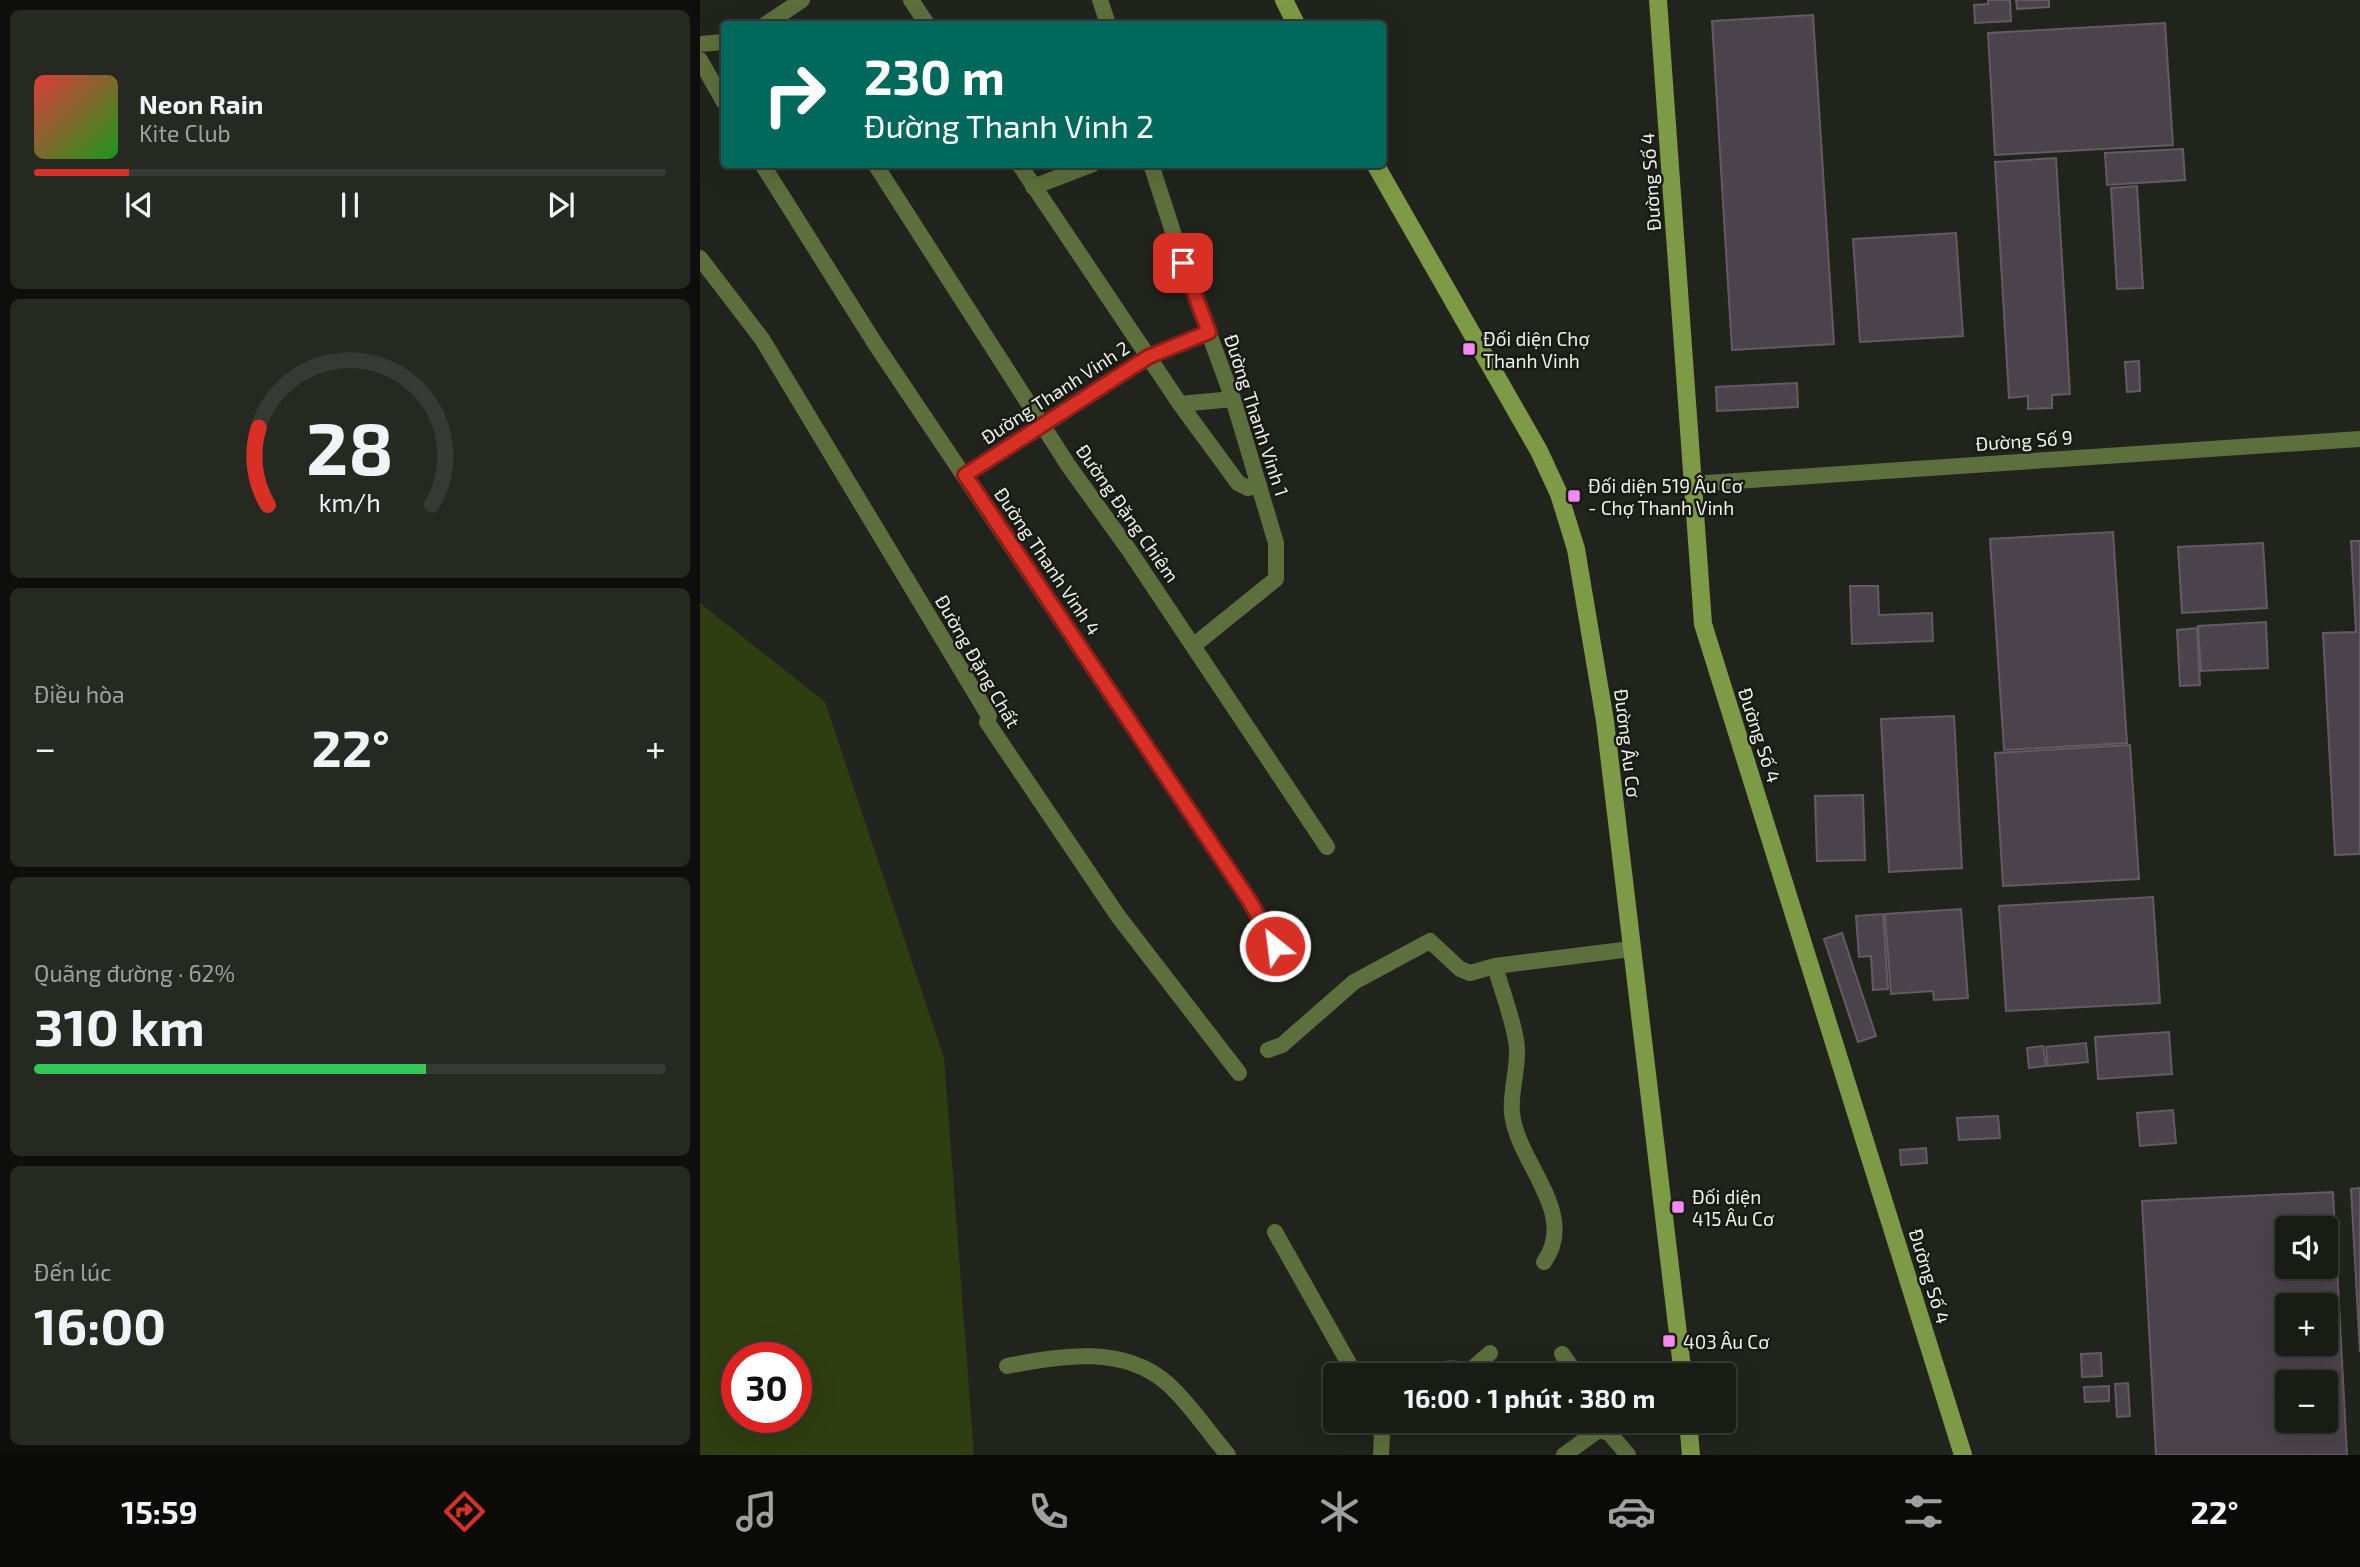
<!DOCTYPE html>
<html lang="vi">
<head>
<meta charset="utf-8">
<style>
	body { margin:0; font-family:"Exo 2",sans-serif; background:#262822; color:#f1f3f6; height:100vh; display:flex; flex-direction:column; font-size:26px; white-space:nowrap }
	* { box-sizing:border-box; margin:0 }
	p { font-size:23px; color:#9fa1a0 }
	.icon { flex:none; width:38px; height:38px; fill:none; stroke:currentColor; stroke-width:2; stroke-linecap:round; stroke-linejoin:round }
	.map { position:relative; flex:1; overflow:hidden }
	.drawer { display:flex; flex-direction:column; gap:10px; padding:10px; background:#0e0f0c; width:700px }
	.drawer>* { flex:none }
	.guide { position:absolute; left:21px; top:21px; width:665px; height:147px; border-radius:7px; box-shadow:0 7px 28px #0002,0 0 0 2px #373934; background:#00695c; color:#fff; overflow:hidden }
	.fabs { position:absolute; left:1575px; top:1216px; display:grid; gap:14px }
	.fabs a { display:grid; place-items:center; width:63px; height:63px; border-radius:7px; background:#191b15; box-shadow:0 7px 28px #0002,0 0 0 2px #373934; font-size:35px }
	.speed { position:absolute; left:21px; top:1342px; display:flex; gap:14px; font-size:35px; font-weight:700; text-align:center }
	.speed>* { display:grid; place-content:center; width:91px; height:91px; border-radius:50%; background:#191b15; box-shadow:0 7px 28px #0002,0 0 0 2px #373934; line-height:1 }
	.speed .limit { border:10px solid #d22; background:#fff; color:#111 }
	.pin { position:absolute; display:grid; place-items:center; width:60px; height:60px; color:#fff; margin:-30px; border-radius:14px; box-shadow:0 4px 10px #0006 }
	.me { position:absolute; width:77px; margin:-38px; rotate:331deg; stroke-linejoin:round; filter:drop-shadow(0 0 5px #0008) }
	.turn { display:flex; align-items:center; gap:24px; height:147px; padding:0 28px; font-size:32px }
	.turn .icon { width:91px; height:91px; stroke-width:2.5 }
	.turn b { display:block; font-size:49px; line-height:60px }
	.big { font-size:52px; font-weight:700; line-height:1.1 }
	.drawer .widget { flex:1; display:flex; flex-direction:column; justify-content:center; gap:10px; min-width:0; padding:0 24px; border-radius:10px; background:#262822 }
	.drawer .dial { align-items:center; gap:0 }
	.dial svg { height:182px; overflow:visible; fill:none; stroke:#373934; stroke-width:7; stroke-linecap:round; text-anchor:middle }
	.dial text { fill:#f1f3f6; stroke:none }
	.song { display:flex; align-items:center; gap:21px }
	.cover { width:84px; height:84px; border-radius:10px; background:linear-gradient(135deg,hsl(0 70% 55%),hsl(120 70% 35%)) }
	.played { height:7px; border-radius:4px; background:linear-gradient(90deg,#d93025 15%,#373934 15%) }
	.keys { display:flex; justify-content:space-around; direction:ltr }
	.heat { display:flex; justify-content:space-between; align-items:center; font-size:38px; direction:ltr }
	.charge { height:10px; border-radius:5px; background:linear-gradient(90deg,#34c759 62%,#373934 0) }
	.trip { position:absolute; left:623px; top:1363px; width:413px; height:70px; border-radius:7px; background:#191b15; box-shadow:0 7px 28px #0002,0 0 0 2px #373934; font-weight:700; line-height:70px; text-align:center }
	.tabs { display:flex; height:112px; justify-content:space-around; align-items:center; background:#0a0b08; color:#9fa1a0 }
	.tabs .icon { width:49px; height:49px }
	.tabs .current { color:#d93025 }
	.tabs b { font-size:32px; color:#f1f3f6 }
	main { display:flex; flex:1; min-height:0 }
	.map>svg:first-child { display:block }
</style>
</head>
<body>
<main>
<section class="drawer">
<div class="widget">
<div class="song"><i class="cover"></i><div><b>Neon Rain</b><p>Kite Club</p></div></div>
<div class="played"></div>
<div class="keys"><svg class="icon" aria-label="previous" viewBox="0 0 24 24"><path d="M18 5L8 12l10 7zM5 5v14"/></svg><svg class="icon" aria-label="pause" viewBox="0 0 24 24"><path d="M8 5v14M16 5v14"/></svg><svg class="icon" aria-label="next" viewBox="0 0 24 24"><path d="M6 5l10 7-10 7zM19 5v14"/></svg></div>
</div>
<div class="widget dial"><svg viewBox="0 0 100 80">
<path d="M14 69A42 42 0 1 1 86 69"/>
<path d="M14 69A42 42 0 0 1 10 35" stroke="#d93025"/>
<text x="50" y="56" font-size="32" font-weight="700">28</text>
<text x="50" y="72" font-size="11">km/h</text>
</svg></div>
<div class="widget"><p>Điều hòa</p>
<div class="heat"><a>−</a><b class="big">22°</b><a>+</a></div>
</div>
<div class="widget"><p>Quãng đường · 62%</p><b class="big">310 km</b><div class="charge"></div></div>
<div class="widget"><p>Đến lúc</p><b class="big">16:00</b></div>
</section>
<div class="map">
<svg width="1660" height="1455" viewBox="0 0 1660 1455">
	<rect width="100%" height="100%" fill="#21241c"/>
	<path fill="#2f3e10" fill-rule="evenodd" d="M 0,603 L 125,702 L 244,1058 L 274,1455 L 0,1455 ZM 37,1358 L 96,1358 L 96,1418 L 37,1418 Z"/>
	<path fill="#4b434b" stroke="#635a62" stroke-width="2" fill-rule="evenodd" d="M 1288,0 L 1310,0 L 1311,21 L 1275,23 L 1274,5 L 1288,4 Z
		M 1316,0 L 1349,0 L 1349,7 L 1317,9 Z
		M 1113,15 L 1134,344 L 1032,350 L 1012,21 Z
		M 1465,23 L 1473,145 L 1295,155 L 1288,33 Z
		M 1483,149 L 1485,180 L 1407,185 L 1405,153 Z
		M 1356,158 L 1370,394 L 1352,395 L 1352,408 L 1328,409 L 1328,396 L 1309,398 L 1295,162 Z
		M 1437,186 L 1443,288 L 1417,289 L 1411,188 Z
		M 1256,233 L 1263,336 L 1160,342 L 1153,239 Z
		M 1439,361 L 1440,391 L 1427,392 L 1425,362 Z
		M 1097,383 L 1098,407 L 1017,411 L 1016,387 Z
		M 1413,532 L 1427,743 L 1304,750 L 1290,539 Z
		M 1651,541 L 1660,541 L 1660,854 L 1635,855 L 1623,633 L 1656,632 Z
		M 1563,543 L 1567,608 L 1482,613 L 1478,547 Z
		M 1150,586 L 1178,586 L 1179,615 L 1232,613 L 1233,641 L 1152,644 Z
		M 1566,622 L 1568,668 L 1501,671 L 1498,626 Z
		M 1497,628 L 1500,685 L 1480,686 L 1477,630 Z
		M 1254,716 L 1262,868 L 1189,872 L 1181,719 Z
		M 1430,745 L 1439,879 L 1303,886 L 1295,753 Z
		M 1163,795 L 1165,860 L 1117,861 L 1115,796 Z
		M 1453,897 L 1460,1003 L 1306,1011 L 1299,906 Z
		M 1261,909 L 1268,998 L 1234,1000 L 1233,991 L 1191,994 L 1185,914 Z
		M 1183,914 L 1188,989 L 1173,990 L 1171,956 L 1159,957 L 1156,916 Z
		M 1142,933 L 1176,1036 L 1158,1042 L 1124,939 Z
		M 1469,1032 L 1472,1074 L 1398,1079 L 1395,1037 Z
		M 1386,1043 L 1388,1062 L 1348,1066 L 1346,1047 Z
		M 1343,1046 L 1346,1066 L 1329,1068 L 1327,1048 Z
		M 1473,1110 L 1476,1143 L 1440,1146 L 1437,1113 Z
		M 1298,1116 L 1300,1138 L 1259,1140 L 1257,1118 Z
		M 1226,1148 L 1227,1163 L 1201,1165 L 1200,1150 Z
		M 1660,1188 L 1660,1352 L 1651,1189 Z
		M 1633,1192 L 1647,1455 L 1456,1455 L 1442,1201 ZM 1587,1228 L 1626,1228 L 1626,1267 L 1587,1267 ZM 1587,1306 L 1626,1306 L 1626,1344 L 1587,1344 ZM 1587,1382 L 1626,1382 L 1626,1421 L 1587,1421 Z
		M 1401,1353 L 1402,1376 L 1382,1377 L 1381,1354 Z
		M 1428,1383 L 1430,1416 L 1417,1417 L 1415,1384 Z
		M 1409,1386 L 1409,1401 L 1385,1402 L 1384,1387 Z"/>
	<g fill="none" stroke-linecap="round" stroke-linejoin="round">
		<path stroke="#5d6f3c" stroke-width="16" d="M 211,0 L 227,24
			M 400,0 L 408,24
			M 66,24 L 102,0
			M 0,44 L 24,42
			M 0,60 L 24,102
			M 62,164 L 176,345 L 549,900 L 575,946
			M 175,164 L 368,465 L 429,550 L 627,847
			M 319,164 L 480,404 L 533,399
			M 451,164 L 483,263 L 533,399 L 576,543 L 576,579 L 493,646
			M 333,187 L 393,164
			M 0,258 L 62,339 L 289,716 L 287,722 L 418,916 L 539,1073
			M 480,404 L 538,483 L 548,488 L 559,485
			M 265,475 L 448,357 L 509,332
			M 992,484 L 1660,439
			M 795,966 C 801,989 816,1027 817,1049 C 818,1070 810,1092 812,1113 C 817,1163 879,1213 844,1262
			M 568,1050 L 582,1045 L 654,982 L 730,941 L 760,969 L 770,973 L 795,966 L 931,949
			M 575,1232 L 656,1376
			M 862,1354 L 878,1376
			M 307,1366 C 361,1356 423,1344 468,1384 C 491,1405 508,1432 528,1455
			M 728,1376 C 741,1366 756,1368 771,1370 L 790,1353
			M 678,1421 L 682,1434 L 681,1455
			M 864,1455 L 900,1429 L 910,1434 L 928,1455"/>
		<path stroke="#7d9a46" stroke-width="18" d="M 584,0 L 596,24
			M 958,0 L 1003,624 L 1263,1455
			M 675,164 L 839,451 L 859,494 L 876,549 L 905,721 L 983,1376
			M 988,1421 L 991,1455"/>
	</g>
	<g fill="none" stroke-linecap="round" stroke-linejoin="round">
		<defs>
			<path id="route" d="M 483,263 L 509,332 L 448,357 L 265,475 L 549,900 L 575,946"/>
		</defs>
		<use href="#route" stroke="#8d1f18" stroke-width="18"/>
		<use href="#route" stroke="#d93025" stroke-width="12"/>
	</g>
	<g fill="#f489ef" stroke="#181b13" stroke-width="2.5">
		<rect x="762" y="342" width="14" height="14" rx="3.5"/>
		<rect x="867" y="489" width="14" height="14" rx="3.5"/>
		<rect x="971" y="1200" width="14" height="14" rx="3.5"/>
		<rect x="962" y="1334" width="14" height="14" rx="3.5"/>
	</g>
	<g text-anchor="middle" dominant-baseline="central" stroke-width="5" stroke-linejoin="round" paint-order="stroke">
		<g font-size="19" fill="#eef1eb" stroke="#181b13">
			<text transform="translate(950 182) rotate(-94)">Đường Số 4</text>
			<text transform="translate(355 392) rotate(-33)">Đường Thanh Vinh 2</text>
			<text transform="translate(557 415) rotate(72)">Đường Thanh Vinh 1</text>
			<text transform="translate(1324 440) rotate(-4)">Đường Số 9</text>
			<text transform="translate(428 513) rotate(55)">Đường Đặng Chiêm</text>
			<text transform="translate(348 561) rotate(56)">Đường Thanh Vinh 4</text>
			<text transform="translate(278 661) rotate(60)">Đường Đặng Chất</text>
			<text transform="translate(1060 735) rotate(72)">Đường Số 4</text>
			<text transform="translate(928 743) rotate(83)">Đường Âu Cơ</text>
			<text transform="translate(1230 1276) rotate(73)">Đường Số 4</text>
		</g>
		<g font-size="19" fill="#eef1eb" stroke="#181b13" text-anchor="start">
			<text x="783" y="338">Đối diện Chợ<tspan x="783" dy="22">Thanh Vinh</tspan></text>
			<text x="888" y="485">Đối diện 519 Âu Cơ<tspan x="888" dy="22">- Chợ Thanh Vinh</tspan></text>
			<text x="992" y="1196">Đối diện<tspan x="992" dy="22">415 Âu Cơ</tspan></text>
			<text x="983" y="1341">403 Âu Cơ</text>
		</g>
	</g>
</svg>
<div class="fabs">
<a><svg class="icon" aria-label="sound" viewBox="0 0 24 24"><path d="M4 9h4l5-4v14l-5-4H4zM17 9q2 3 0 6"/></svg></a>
<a>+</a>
<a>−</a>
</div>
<div class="speed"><div class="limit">30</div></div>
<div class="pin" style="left:483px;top:263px;background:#d93025"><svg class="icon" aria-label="arrive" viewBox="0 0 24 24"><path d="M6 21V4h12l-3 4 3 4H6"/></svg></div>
<svg class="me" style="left:575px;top:946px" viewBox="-20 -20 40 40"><circle r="17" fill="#d93025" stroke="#fff" stroke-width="3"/><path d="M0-11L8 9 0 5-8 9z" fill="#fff"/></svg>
<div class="trip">16:00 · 1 phút · 380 m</div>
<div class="guide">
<div class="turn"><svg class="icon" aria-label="right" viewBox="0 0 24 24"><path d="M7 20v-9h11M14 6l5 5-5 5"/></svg><div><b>230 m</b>Đường Thanh Vinh 2</div></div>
</div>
</div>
</main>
<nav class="tabs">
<b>15:59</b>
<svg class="icon current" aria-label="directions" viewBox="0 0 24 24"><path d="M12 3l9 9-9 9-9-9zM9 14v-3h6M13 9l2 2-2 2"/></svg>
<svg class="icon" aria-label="music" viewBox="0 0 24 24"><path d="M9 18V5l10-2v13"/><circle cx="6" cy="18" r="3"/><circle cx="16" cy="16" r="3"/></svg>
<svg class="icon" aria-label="phone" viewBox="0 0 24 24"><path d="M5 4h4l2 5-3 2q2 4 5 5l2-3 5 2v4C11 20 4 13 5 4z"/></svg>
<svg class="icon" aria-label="climate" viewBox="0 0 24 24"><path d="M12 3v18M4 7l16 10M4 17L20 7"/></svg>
<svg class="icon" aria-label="car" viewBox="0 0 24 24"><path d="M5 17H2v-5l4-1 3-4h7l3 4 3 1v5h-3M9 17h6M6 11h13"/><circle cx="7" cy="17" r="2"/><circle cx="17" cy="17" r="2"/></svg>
<svg class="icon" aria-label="filters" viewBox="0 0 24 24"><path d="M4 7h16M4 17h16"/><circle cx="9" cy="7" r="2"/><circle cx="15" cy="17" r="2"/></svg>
<b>22°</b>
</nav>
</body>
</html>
